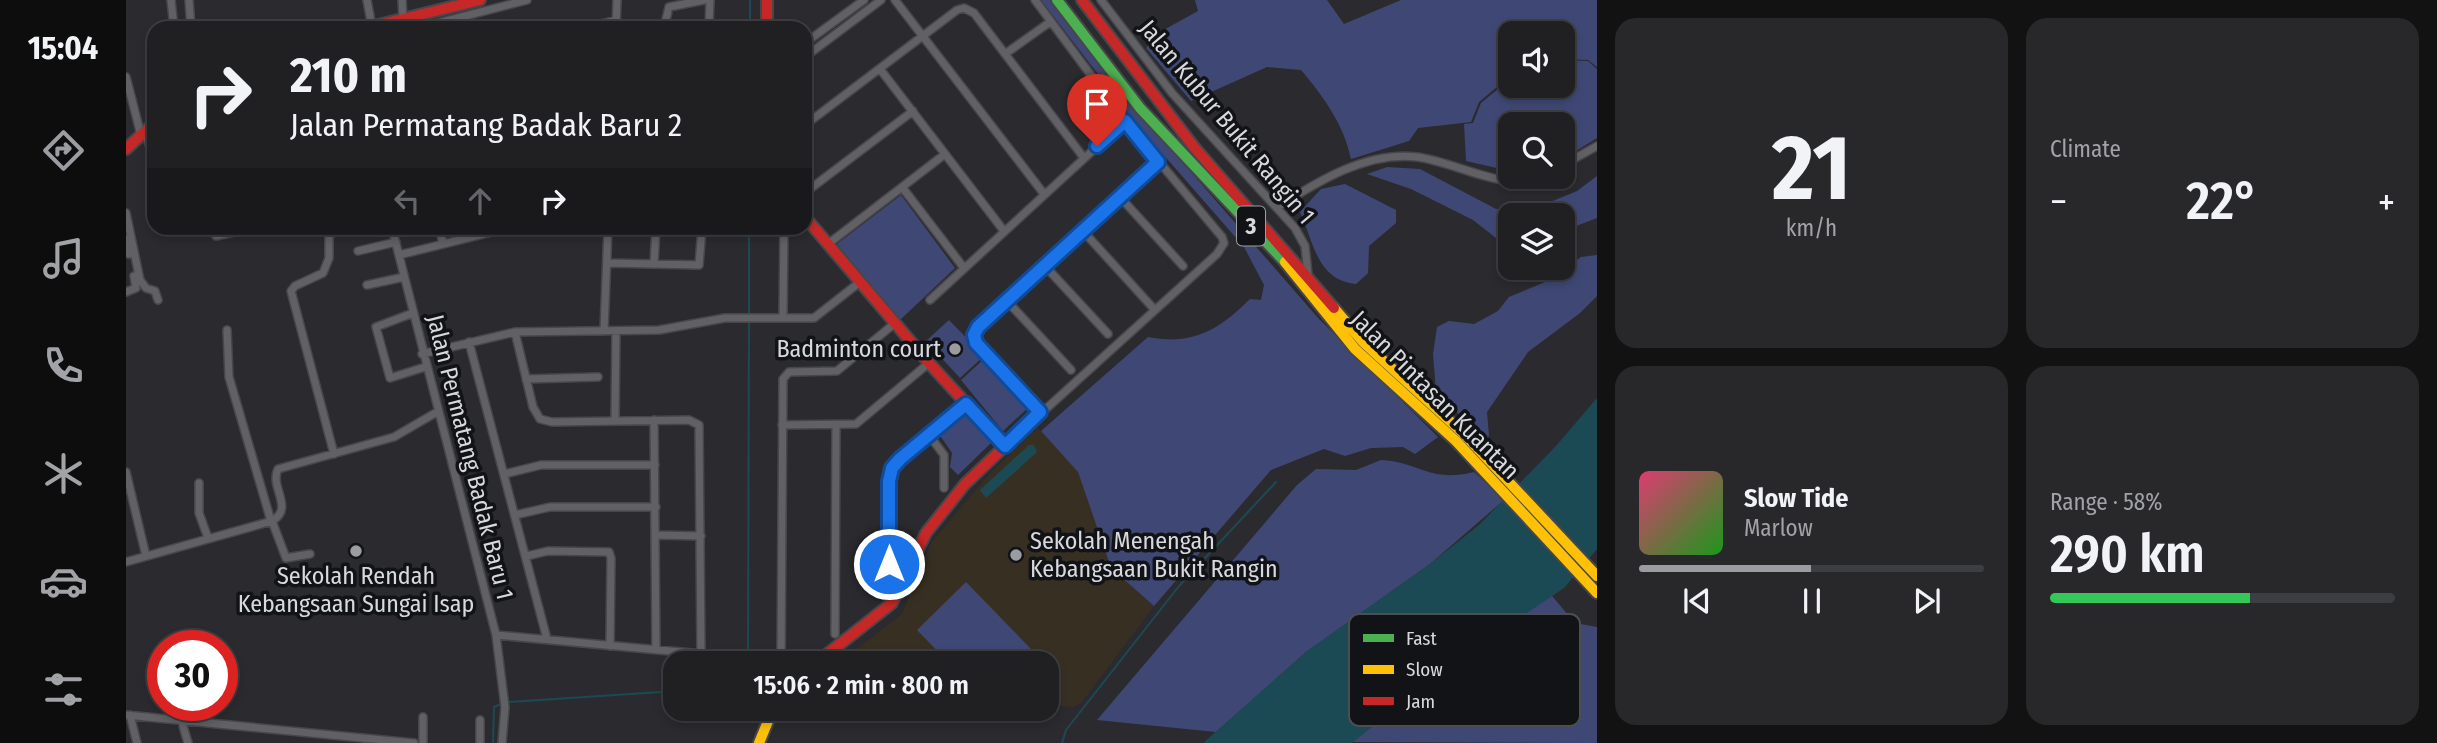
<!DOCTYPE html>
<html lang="en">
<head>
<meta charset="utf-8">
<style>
	body { margin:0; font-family:"Fira Sans Condensed",sans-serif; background:#28282b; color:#f1f3f6; height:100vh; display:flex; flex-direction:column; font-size:26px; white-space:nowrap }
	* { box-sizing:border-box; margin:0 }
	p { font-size:23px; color:#a2a3a6 }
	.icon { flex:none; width:38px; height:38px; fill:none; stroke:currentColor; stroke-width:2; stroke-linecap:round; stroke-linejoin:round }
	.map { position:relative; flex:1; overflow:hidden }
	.details { display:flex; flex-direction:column; gap:18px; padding:18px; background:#121213; width:840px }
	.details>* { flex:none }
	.top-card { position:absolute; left:21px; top:21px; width:665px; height:214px; border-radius:21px; box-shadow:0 4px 10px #0003,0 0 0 2px #3d3e41; background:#202023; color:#f1f3f6; overflow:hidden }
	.buttons { position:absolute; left:1372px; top:21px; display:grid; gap:14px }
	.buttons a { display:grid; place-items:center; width:77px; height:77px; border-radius:14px; background:#202023; box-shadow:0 4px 10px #0003,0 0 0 2px #3d3e41; font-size:35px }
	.speed { position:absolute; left:21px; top:630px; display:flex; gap:14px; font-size:35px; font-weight:700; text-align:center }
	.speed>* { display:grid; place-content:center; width:91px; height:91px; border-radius:50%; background:#202023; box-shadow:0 4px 10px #0003,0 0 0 2px #3d3e41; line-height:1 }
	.speed .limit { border:10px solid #d22; background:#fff; color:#111 }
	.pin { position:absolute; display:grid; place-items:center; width:60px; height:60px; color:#fff; margin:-72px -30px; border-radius:50% 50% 50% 0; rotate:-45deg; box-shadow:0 0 7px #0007 }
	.pin .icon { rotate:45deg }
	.me { position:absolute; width:77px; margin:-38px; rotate:0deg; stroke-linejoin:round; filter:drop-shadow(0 0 5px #0008) }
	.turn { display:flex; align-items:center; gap:24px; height:147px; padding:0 28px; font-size:32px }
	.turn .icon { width:91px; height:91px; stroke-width:2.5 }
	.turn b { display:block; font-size:49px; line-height:60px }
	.lanes { display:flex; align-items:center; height:66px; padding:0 28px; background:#0003; justify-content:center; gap:35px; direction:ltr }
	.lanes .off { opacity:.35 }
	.big { font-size:52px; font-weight:600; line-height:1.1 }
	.details .tile { flex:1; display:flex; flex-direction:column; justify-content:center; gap:10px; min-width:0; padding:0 24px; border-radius:21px; background:#28282b }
	.details .dial { align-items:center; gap:0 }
	.dial b { font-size:91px; line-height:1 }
	.song { display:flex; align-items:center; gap:21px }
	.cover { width:84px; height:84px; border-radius:10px; background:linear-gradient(135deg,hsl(340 70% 55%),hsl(120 70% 35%)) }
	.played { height:7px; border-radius:4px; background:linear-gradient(90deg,#9b9ca1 50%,#3d3e41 50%) }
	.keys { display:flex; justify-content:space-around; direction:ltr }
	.heat { display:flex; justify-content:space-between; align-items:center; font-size:38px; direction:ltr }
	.charge { height:10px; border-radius:5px; background:linear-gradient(90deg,#34c759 58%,#3d3e41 0) }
	.details .tiles { flex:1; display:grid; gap:18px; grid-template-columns:repeat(2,1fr) }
	.trip { position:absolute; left:537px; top:651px; width:396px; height:70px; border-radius:21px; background:#202023; box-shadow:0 4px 10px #0003,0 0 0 2px #3d3e41; font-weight:600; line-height:70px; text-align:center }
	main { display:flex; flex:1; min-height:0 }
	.tab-bar { display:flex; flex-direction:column; width:126px; justify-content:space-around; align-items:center; background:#0d0d0e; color:#a2a3a6 }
	.tab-bar .icon { width:49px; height:49px }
	.tab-bar .selected { color:#9b9ca1 }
	.tab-bar b { font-size:32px; color:#f1f3f6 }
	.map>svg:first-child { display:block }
</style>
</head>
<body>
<main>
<nav class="tab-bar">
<b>15:04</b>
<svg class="icon selected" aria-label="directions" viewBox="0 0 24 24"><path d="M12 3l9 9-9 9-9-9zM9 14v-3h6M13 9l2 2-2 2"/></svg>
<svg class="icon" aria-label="music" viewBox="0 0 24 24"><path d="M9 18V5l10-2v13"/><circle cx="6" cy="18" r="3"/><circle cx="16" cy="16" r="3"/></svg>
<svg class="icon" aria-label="phone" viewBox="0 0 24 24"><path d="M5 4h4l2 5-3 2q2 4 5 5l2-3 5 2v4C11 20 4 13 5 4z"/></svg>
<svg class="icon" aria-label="climate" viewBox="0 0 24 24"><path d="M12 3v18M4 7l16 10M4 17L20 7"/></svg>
<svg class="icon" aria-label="car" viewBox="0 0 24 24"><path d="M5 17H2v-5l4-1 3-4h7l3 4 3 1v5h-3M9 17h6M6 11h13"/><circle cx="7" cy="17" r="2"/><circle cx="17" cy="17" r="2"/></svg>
<svg class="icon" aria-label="filters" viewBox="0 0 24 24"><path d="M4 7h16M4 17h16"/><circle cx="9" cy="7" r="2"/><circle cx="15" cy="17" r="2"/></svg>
</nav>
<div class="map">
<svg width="1471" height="743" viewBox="0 0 1471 743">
	<rect width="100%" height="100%" fill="#2b2b2f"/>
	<path fill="#373022" d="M 912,428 L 952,472 L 985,568 L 1028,606 L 955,703 L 947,707 L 921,705 L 920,663 L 713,663 L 776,614 L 805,543 L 866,471 Z"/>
	<path fill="#3f4875" d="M 915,0 L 924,0 L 996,93 L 1193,319 L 1312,437 L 1289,454 L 1277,447 L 1245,448 L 1219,456 L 1198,449 L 1145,470 L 1028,606 L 985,568 L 952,472 L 915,431 L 1022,337 C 1067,346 1094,329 1124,299 L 1135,300 L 1138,285 L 1118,247 L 1008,121 Z
		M 1069,0 L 1201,0 L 1218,24 L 1275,0 L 1471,0 L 1471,67 L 1462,60 L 1437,59 L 1437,33 L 1384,33 L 1384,86 L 1437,86 L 1437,60 L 1462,61 L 1471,69 L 1471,138 L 1437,159 L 1437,124 L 1384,124 L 1384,171 L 1340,161 L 1338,124 L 1347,123 L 1355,103 L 1378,84 L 1377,82 L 1353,102 L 1345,122 L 1292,128 L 1283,141 L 1225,159 C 1218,125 1198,97 1175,70 L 1141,67 L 1065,101 L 1020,48 L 1034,32 L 1072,11 Z
		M 1261,167 L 1294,169 L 1370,209 L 1400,212 L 1451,191 L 1471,176 L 1471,218 L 1437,231 L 1437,215 L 1384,215 L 1384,241 L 1370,238 L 1347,220 L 1285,189 L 1241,174 Z
		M 1219,184 L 1270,210 L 1270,223 L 1243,246 L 1242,273 L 1230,284 C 1191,280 1188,243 1174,212 L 1195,189 Z
		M 775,195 L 829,268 L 774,320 L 711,244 Z
		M 1471,255 L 1471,296 L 1454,313 L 1402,352 L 1361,412 L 1363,436 L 1359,441 L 1310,391 L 1307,354 L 1311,327 L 1323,321 L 1348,324 L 1372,311 L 1383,297 L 1424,280 L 1455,257 Z
		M 823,320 L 858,356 L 834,378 L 800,341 Z
		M 859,358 L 905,405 L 877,431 L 835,380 Z
		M 839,412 L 867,441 L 832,475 L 824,467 L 826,453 L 813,434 Z
		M 1255,460 C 1294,462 1303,483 1348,472 L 1378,500 L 1304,564 L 1180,652 L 1090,732 L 971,720 L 1171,485 L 1190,469 L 1230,470 Z
		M 840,582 L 906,650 L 893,663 L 823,663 L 791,630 Z
		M 1426,596 L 1449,623 L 1471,627 L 1471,743 L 1226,742 L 1328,662 L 1407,606 Z"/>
	<path fill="#1c4a54" d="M 1471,398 L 1471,549 L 1438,588 L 1328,662 L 1226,743 L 1077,743 L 1180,652 L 1304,564 L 1353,525 L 1430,446 Z
		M 903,445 L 908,445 L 911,452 L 860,498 L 854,490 Z"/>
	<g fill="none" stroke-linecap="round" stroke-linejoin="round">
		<path stroke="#1c4a54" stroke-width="2" d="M 624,28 L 624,0
			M 623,314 L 623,228
			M 622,663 L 623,320
			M 383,702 L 550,691
			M 367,743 L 368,707 L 377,703
			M 936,743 L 940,730 L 1053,586 L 1150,482"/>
		<defs>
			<path id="street" d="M 45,0 L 48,28
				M 63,0 L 65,28
				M 241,0 L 246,27
				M 276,0 L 277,19
				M 769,0 L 918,194
				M 975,0 L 1046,93 L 1169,228 L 1179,246 L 1182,274
				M 293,28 L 401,0
				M 458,28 L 491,20
				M 490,28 L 491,0
				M 538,28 L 543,7 L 578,0
				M 583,28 L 584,0
				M 679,43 L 738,0
				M 879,54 L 924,22
				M 679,57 L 755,0
				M 754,69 L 878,231
				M 0,77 L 15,135
				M 679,125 L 831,10 L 838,8 L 848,13 L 958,158
				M 19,132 L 28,159
				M 1437,165 L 1471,146
				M 776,187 L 838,268
				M 680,192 L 787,111
				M 994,197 L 1057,266
				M 1152,207 C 1192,181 1241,151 1291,157 C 1331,162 1376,192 1416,177
				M 0,213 L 14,280 L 20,288 L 29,291 L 32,300
				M 85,228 L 90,236 L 108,232
				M 266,228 L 370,635 L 379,707 L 376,743
				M 313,228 L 317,243
				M 957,231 L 1028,309
				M 0,239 L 3,254
				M 702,244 L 819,154
				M 232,251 L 270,242
				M 273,255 L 382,228
				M 481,263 L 573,265 L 576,228
				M 528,264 L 530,228
				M 919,266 L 982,334
				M 241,285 L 278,277
				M 0,292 L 10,288 L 8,276
				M 804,300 L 999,121
				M 881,301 L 945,370
				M 287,313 L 250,327 L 264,378 L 299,367
				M 657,318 L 658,228
				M 101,330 L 103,377 L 145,521
				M 478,331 L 482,228
				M 389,332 L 407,407 L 414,419 L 426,422 L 563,420 L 573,425 L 575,654
				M 343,342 L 421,639
				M 296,354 L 389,332 L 533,330 L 599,318 L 688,318 L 734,282
				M 400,379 L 472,377
				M 914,412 L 850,343 L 849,331 L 1032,162
				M 528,420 L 530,650
				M 489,421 L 490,331
				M 656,425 L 730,424 L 803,363
				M 803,435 L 818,455 L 818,488
				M 879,446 L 1091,254 L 1098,243 L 1096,237 L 999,121 L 909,0
				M 208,454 L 165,291 L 169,286 L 197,273 L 203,258 L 203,234 L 225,228
				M 0,472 L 20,556
				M 378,474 L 415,465 L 529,465
				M 73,483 L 73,513 L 82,538
				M 389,515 L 424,507 L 530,507
				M 146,521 L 160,558 L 184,554
				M 530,535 L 575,536
				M 401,556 L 422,551 L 483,552 L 485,558 L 484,646
				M 0,562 L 146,521 C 169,508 143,487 152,469 L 268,437 L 311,412
				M 763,592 L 763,481 L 766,468 L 840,404
				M 709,634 L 710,426
				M 370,635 L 598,656
				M 655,663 L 657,379 L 663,372 L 711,371 L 769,323
				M 0,715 L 288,743
				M 4,715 L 11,743
				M 297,717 L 297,743
				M 55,719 L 62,743
				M 354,720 L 354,743"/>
			<path id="fast" d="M 931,0 L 1014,108 L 1159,262"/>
			<path id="slow" d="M 1159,262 L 1229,349 L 1330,441 L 1471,593
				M 1208,308 L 1237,342 L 1338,434 L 1471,576
				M 633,743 L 647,709"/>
			<path id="jam" d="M 641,0 L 641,28
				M 956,0 L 1068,147 L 1208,308
				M 240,28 L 354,0
				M 0,149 L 28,123
				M 679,217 L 803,363 L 879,446 L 839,484 L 800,533 L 766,603 L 690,663"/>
		</defs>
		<use href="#street" stroke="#47474b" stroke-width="10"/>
		<use href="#fast" stroke="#47474b" stroke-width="14"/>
		<use href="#slow" stroke="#47474b" stroke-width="14"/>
		<use href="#jam" stroke="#47474b" stroke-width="14"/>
		<use href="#street" stroke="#616165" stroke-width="7"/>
		<use href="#fast" stroke="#4caf50" stroke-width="10"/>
		<use href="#slow" stroke="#ffc107" stroke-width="10"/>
		<use href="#jam" stroke="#c62828" stroke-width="10"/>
	</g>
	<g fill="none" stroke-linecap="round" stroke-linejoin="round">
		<defs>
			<path id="route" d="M 763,564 L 763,481 L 766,468 L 774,459 L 840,404 L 879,446 L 914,412 L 850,343 L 848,335 L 852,327 L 1032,162 L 999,121 L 971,146"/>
		</defs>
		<use href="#route" stroke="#114b97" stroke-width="18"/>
		<use href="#route" stroke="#1a73e8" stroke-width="12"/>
	</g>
	<g fill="#9b9ca1" stroke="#121316" stroke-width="2.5">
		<circle cx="829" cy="349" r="7"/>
		<circle cx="230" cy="551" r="7"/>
		<circle cx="890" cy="555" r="7"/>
	</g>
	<g text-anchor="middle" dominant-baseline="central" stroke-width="7" stroke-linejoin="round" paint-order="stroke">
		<rect fill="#121316" stroke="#9d9ea2" stroke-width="2" x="1111" y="206.5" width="28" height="39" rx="5"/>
		<g font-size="23" font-weight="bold" fill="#d8d9de">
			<text x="1125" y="226">3</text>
		</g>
		<g font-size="24" fill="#d8d9de" stroke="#121316">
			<text transform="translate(1101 122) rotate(50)">Jalan Kubur Bukit Rangin 1</text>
			<text transform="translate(1309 395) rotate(45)">Jalan Pintasan Kuantan</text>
			<text transform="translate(344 457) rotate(76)">Jalan Permatang Badak Baru 1</text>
		</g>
		<g font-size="24" fill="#d8d9de" stroke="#121316" text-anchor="end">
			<text x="815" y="349">Badminton court</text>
			<text x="904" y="541" text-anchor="start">Sekolah Menengah<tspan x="904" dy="28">Kebangsaan Bukit Rangin</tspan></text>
			<text x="230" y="576" text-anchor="middle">Sekolah Rendah<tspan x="230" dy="28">Kebangsaan Sungai Isap</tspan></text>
		</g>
	</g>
	<rect x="1223" y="614" width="231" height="112" rx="10" fill="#121316" stroke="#4d4e52" stroke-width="2"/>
	<rect x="1237" y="634" width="31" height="8" fill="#4caf50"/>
	<rect x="1237" y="665" width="31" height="9" fill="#ffc107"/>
	<rect x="1237" y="697" width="31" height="8" fill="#c62828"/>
	<g font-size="19" fill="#d8d9de">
		<text x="1280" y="645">Fast</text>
		<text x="1280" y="676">Slow</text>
		<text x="1280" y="708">Jam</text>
	</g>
</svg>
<div class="buttons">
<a><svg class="icon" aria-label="sound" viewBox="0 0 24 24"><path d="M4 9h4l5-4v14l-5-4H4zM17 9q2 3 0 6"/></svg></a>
<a><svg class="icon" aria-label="search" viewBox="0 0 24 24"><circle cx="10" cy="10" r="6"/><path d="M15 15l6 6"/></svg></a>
<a><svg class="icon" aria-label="layers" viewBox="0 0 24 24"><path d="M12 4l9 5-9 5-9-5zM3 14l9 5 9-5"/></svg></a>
</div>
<div class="speed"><div class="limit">30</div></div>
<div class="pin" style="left:971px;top:146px;background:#d93025"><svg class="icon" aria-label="arrive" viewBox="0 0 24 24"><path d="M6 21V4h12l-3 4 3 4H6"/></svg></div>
<svg class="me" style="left:763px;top:564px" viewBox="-20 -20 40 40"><circle r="17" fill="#1a73e8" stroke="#fff" stroke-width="3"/><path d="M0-11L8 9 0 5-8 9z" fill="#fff"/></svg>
<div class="trip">15:06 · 2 min · 800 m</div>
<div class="top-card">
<div class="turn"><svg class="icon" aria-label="right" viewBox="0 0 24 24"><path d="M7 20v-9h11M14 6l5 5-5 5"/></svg><div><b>210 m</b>Jalan Permatang Badak Baru 2</div></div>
<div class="lanes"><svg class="icon off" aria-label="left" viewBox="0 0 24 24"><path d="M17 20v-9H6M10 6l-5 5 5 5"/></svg><svg class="icon off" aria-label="ahead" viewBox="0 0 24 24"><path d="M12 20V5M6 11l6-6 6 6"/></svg><svg class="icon" aria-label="right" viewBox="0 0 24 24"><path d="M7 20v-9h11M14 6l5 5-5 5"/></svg></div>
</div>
</div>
<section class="details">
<div class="tiles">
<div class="tile dial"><b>21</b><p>km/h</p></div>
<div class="tile"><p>Climate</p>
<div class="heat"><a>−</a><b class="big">22°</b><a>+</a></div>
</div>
<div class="tile">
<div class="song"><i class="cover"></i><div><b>Slow Tide</b><p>Marlow</p></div></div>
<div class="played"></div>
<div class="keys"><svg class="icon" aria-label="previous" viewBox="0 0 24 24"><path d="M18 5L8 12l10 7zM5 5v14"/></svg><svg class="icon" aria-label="pause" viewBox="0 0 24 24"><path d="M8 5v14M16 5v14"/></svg><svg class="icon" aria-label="next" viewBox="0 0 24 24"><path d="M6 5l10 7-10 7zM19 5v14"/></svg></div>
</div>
<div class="tile"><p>Range · 58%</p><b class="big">290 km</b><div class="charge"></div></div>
</div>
</section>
</main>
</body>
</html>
